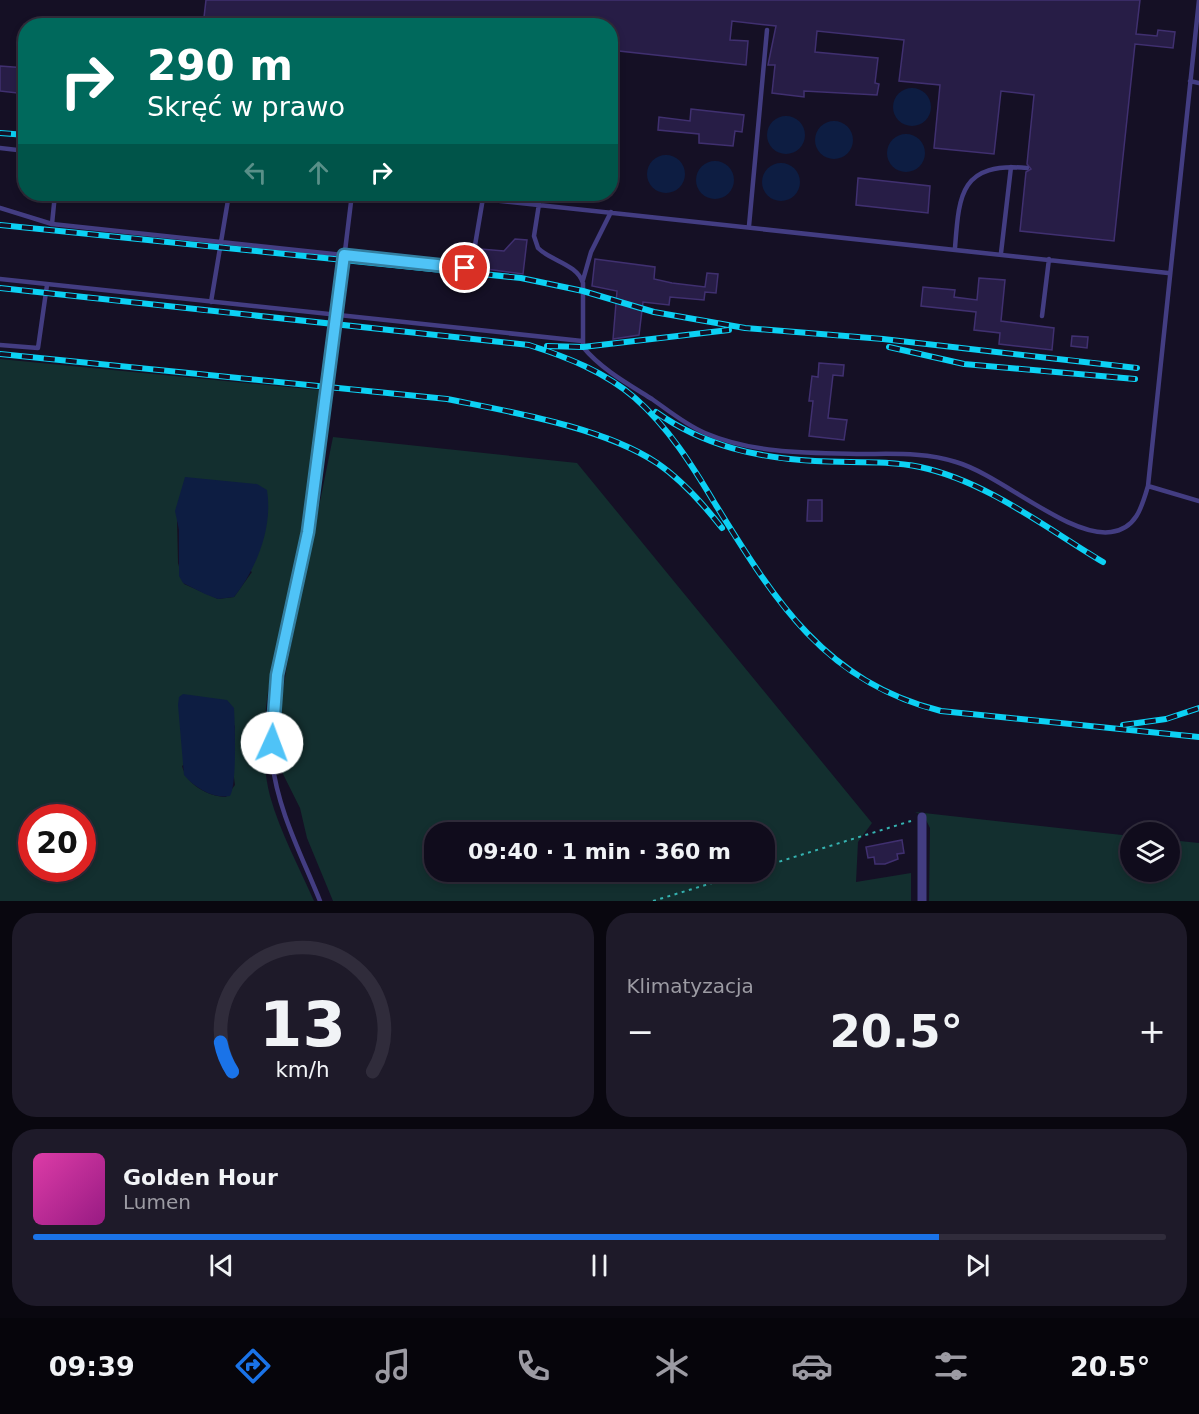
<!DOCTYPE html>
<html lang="pl">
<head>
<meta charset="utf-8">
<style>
	body { margin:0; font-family:"DejaVu Sans",sans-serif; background:#1e1a29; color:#f1f3f6; height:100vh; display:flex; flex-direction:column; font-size:22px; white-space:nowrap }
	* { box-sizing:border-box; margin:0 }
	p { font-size:20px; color:#9c9ba3 }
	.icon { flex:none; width:33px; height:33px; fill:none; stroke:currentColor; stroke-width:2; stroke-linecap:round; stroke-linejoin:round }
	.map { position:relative; height:901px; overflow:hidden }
	.drawer { display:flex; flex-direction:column; gap:12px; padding:12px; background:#09070f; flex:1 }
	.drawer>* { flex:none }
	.guide { position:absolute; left:18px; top:18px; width:600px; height:183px; border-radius:24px; box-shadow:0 3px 9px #0003,0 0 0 2px #302c3b; background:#00695c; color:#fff; overflow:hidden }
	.buttons { position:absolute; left:1120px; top:822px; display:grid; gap:12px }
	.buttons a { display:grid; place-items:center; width:60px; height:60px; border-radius:50%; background:#100c1c; box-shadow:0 3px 9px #0003,0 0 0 2px #302c3b; font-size:30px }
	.speed { position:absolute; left:18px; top:804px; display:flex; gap:12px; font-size:30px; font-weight:700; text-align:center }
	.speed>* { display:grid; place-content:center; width:78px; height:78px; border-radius:50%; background:#100c1c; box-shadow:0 3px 9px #0003,0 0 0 2px #302c3b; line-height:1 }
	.speed .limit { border:9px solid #d22; background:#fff; color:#111 }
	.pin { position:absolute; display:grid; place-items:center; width:51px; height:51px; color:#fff; margin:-26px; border:3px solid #fff; border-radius:50%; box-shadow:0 2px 6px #0007 }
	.me { position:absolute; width:66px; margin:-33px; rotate:2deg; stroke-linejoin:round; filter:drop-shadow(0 0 4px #0008) }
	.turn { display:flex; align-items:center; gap:21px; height:126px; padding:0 30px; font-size:27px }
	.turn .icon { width:78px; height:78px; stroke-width:2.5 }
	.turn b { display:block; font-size:42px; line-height:51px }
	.lanes { display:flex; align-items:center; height:57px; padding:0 30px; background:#0003; justify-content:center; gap:30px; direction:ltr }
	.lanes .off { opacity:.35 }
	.big { font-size:45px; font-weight:700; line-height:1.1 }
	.drawer .tile { flex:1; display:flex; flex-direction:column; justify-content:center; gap:9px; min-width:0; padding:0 21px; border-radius:24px; background:#1e1a29 }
	.drawer .dial { align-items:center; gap:0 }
	.dial svg { height:156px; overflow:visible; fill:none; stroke:#302c3b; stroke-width:7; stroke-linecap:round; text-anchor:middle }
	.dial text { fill:#f1f3f6; stroke:none }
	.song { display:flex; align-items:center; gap:18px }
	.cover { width:72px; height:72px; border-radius:9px; background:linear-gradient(135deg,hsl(320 70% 55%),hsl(310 70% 35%)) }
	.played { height:6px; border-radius:3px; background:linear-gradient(90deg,#1a73e8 80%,#302c3b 80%) }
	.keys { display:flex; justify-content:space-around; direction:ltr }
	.heat { display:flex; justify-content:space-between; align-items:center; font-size:33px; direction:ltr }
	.drawer .tiles { flex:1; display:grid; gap:12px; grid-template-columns:1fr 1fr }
	.tile:last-child { grid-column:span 2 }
	.trip { position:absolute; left:424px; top:822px; width:351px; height:60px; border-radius:24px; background:#100c1c; box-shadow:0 3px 9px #0003,0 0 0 2px #302c3b; font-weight:700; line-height:60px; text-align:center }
	.menu { display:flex; height:96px; justify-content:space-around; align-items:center; background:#06050b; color:#9c9ba3 }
	.menu .icon { width:42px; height:42px }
	.menu .selected { color:#1a73e8 }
	.menu b { font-size:27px; color:#f1f3f6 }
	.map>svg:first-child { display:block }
</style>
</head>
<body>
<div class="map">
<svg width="1199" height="901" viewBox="0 0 1199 901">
	<rect width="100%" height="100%" fill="#151025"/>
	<path fill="#132f2f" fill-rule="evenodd" d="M 0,359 L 319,390 C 316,442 310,493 300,544 C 285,620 250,718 270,796 C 280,832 299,867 314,901 L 0,901 ZM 177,521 L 252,572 L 234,597 L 218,599 L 184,584 L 178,563 ZM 235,725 L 233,770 L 235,785 L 226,797 C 207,796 187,785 182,766 ZM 32,818 L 82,818 L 82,868 L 32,868 Z
		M 333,437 L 577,463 L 872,823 L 858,842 L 856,882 L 911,873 L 911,901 L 333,901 L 307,838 L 300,808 L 278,764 L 279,716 L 287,665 ZM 435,832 L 765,832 L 765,872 L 435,872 Z
		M 915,812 L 1131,836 L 1131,872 L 1170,872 L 1170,840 L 1199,843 L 1199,901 L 929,901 L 930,828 L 924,816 Z"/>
	<path fill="#0d1d42" d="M893 107a19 19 0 1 1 38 0a19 19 0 1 1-38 0Z
		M767 135a19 19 0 1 1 38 0a19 19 0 1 1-38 0Z
		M815 140a19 19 0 1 1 38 0a19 19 0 1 1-38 0Z
		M887 153a19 19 0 1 1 38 0a19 19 0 1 1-38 0Z
		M647 174a19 19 0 1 1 38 0a19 19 0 1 1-38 0Z
		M696 180a19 19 0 1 1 38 0a19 19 0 1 1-38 0Z
		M762 182a19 19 0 1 1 38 0a19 19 0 1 1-38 0Z
		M 185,477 L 257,484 L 267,490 C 273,527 257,568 234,597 L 218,599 L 205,594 L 183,583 L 179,576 L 179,530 L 175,511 Z
		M 183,694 L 227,700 L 234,708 C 235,724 237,785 230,796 C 213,799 195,788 184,775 L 178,705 L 179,697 Z"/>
	<path fill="#271d46" stroke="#403070" stroke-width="1.5" d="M 206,0 L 1140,0 L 1136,34 L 1157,36 L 1158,30 L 1175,32 L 1173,48 L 1135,44 L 1114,241 L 1020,231 L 1026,172 L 1031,169 L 1027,164 L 1034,95 L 1001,91 L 994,154 L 934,148 L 940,85 L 899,81 L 904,40 L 817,31 L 815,52 L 878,58 L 875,83 L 879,84 L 877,95 L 804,91 L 804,97 L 772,93 L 775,65 L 768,65 L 776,26 L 732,21 L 730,40 L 748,41 L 746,65 L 610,50 L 610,26 L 203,26 Z
		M 0,66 L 26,68 L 26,94 L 0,91 Z
		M 691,109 L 744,115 L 742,132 L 735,131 L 733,146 L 699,143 L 699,134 L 658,130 L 659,117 L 690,121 Z
		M 858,178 L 930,186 L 928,213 L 856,205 Z
		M 515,239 L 527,240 L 523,274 L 479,268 L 481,249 L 504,251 Z
		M 595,259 L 655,267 L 654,279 L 672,283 L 705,287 L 707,273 L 718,274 L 716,293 L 705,292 L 704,300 L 670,297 L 669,305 L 643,302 L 639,335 L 613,339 L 617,291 L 592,286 Z
		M 979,278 L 1005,280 L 1001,321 L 1054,328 L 1052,350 L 999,344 L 1000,333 L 974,330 L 976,312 L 921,306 L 923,287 L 955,290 L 954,297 L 977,300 Z
		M 1072,336 L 1088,337 L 1087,348 L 1071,346 Z
		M 819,363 L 844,365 L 843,376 L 833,375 L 828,418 L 847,420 L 844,440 L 809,436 L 813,401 L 809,401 L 812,376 L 818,377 Z
		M 808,500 L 822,500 L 822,521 L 807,521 Z
		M 902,840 L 904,853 L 897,854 L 898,859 L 885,864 L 875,864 L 874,857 L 868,858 L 866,847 Z"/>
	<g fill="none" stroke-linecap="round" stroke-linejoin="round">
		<path stroke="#35b3b1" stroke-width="2" stroke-dasharray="3 4.5" stroke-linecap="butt" d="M 765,866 L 911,821
			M 653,901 L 748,872"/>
		<path stroke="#433d82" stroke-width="4.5" d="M 1199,0 L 1148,486 L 1199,501
			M 1190,81 L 1199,83
			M 0,148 L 26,151
			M 55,194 L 52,224 L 465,268 L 472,263 L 483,198
			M 437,194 L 1168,273
			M 520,202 L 522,194
			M 539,204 L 534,236 L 538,248 C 551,261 577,264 583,283 L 583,347 C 601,369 628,384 652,399 C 669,411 686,425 705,433 C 754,454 810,453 862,454 C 893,454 926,452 956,462 C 1001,475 1069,538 1111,532 C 1136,529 1142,507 1148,486
			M 0,208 L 52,224
			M 749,226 L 767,30
			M 955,248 C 959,195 960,162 1027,168
			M 1001,253 L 1011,167
			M 0,279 L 582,341
			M 583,280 L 591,252 L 611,212
			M 211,302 L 229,194
			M 1042,316 L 1049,259
			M 0,345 L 38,348 L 47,285
			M 320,901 C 302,856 277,809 272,760 C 265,682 296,607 308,532 C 326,419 338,306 352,194"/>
		<path stroke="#433d82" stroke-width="9" d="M 922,901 L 922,817"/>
		<defs>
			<path id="rail" d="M 0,133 L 26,135
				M 0,225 L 521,278 L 583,291 L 654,312 L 745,328 L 883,339 L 1137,368
				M 0,288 L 529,345 C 567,357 605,372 635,398 C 668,427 692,465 714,502 C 774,599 824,682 941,711 L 1199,737
				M 547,346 L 583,347 L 729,330
				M 889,347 L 964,364 L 1135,379
				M 0,354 L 447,399 C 511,412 603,427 657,463 C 682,480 704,505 722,528
				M 656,412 C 704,446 758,458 815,461 C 850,463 886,460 920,467 C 986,481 1046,528 1103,562
				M 1123,725 L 1166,719 L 1199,708"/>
		</defs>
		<use href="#rail" stroke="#0cd1f4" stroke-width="6"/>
		<use href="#rail" stroke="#151025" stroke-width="4" stroke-dasharray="11" stroke-linecap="butt"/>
	</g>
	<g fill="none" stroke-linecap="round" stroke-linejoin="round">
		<defs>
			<path id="route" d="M 272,743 L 277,675 L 308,532 L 344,255 L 465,268"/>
		</defs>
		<use href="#route" stroke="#337fa1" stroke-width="15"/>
		<use href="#route" stroke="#4fc3f7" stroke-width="10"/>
	</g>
</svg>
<div class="buttons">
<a><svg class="icon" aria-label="layers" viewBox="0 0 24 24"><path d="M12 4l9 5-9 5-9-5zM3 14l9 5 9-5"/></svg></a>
</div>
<div class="speed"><div class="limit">20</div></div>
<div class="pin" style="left:465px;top:268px;background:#d93025"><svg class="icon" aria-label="arrive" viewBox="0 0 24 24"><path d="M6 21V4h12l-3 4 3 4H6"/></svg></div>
<svg class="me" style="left:272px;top:743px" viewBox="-20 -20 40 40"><circle r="19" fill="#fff"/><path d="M0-13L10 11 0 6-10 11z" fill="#4fc3f7"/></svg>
<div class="trip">09:40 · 1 min · 360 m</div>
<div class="guide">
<div class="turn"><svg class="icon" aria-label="right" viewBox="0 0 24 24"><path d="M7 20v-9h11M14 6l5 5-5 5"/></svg><div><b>290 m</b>Skręć w prawo</div></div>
<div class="lanes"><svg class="icon off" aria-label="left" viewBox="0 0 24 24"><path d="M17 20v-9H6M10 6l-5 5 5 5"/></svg><svg class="icon off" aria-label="ahead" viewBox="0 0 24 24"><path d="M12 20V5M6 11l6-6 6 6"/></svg><svg class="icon" aria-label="right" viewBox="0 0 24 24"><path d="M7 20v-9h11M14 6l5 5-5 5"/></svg></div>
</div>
</div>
<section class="drawer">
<div class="tiles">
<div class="tile dial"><svg viewBox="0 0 100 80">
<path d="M14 69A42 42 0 1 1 86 69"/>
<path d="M14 69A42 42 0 0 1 8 54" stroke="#1a73e8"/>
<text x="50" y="56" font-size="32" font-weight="700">13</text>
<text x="50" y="72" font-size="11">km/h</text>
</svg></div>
<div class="tile"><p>Klimatyzacja</p>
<div class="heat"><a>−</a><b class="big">20.5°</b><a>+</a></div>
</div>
<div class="tile">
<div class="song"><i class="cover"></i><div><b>Golden Hour</b><p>Lumen</p></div></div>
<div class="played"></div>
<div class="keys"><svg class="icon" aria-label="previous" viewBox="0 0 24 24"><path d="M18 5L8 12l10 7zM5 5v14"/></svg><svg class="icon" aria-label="pause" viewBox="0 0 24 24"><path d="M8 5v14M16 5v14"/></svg><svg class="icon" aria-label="next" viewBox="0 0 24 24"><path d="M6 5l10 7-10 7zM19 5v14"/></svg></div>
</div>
</div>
</section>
<nav class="menu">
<b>09:39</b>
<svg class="icon selected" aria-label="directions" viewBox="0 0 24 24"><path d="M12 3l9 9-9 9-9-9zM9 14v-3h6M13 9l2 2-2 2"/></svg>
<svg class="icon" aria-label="music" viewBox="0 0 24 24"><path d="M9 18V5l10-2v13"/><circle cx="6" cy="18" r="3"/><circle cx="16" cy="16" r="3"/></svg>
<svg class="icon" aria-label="phone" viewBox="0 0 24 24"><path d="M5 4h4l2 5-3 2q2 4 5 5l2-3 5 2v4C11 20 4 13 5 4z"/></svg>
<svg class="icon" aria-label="climate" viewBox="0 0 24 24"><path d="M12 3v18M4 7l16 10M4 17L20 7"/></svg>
<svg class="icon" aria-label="car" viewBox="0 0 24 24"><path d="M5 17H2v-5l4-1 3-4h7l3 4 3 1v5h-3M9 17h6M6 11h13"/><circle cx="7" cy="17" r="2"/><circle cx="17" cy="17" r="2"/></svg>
<svg class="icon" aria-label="filters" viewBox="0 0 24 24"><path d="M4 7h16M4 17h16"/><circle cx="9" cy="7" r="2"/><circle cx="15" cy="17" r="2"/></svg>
<b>20.5°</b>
</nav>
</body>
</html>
